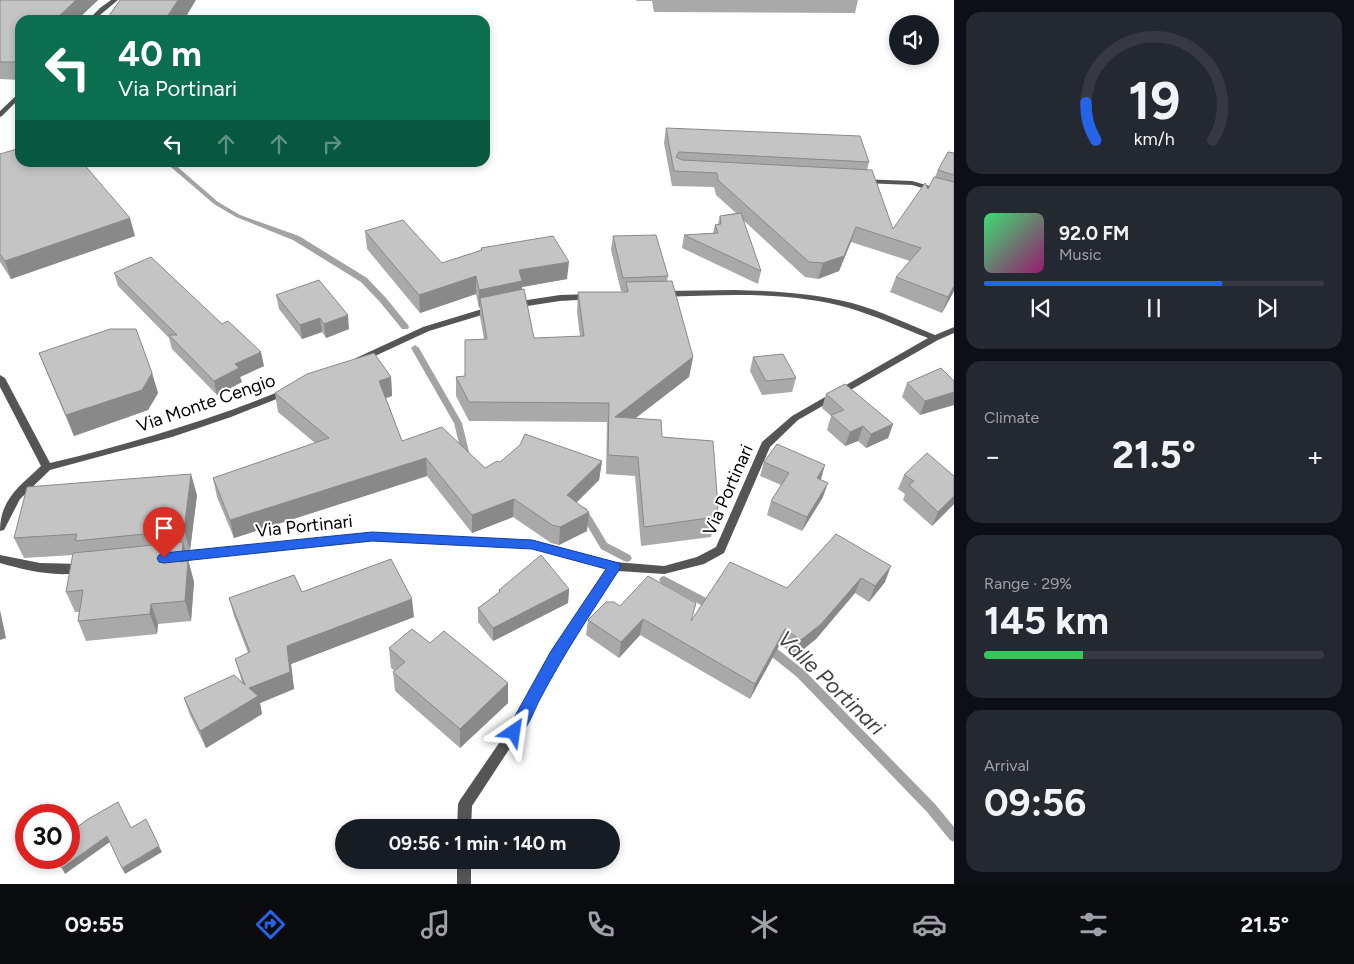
<!DOCTYPE html>
<html lang="en">
<head>
<meta charset="utf-8">
<style>
	body { margin:0; font-family:Figtree,sans-serif; background:#242831; color:#f1f3f6; height:100vh; display:flex; flex-direction:column; font-size:19px; white-space:nowrap }
	* { box-sizing:border-box; margin:0 }
	p { font-size:16px; color:#9ea1a6 }
	.icon { flex:none; width:28px; height:28px; fill:none; stroke:currentColor; stroke-width:2; stroke-linecap:round; stroke-linejoin:round }
	.map { position:relative; flex:1; overflow:hidden }
	.details { display:flex; flex-direction:column; gap:12px; padding:12px; background:#0d0f14; width:400px }
	.details>* { flex:none }
	.guide { position:absolute; left:15px; top:15px; width:475px; height:152px; border-radius:15px; box-shadow:0 2px 8px #0003; background:#0b6e4f; color:#fff; overflow:hidden }
	.buttons { position:absolute; left:889px; top:15px; display:grid; gap:10px }
	.buttons a { display:grid; place-items:center; width:50px; height:50px; border-radius:50%; background:#171b24; box-shadow:0 2px 8px #0003; font-size:25px }
	.speed { position:absolute; left:15px; top:804px; display:flex; gap:10px; font-size:25px; font-weight:700; text-align:center }
	.speed>* { display:grid; place-content:center; width:65px; height:65px; border-radius:50%; background:#171b24; box-shadow:0 2px 8px #0003; line-height:1 }
	.speed .limit { border:8px solid #d22; background:#fff; color:#111 }
	.pin { position:absolute; display:grid; place-items:center; width:42px; height:42px; color:#fff; margin:-51px -21px; border-radius:50% 50% 50% 0; rotate:-45deg; box-shadow:0 0 5px #0007 }
	.pin .icon { rotate:45deg }
	.me { position:absolute; width:55px; margin:-28px; rotate:32deg; stroke-linejoin:round; filter:drop-shadow(0 0 4px #0008) }
	.turn { display:flex; align-items:center; gap:18px; height:105px; padding:0 20px; font-size:22px }
	.turn .icon { width:65px; height:65px; stroke-width:2.5 }
	.turn b { display:block; font-size:35px; line-height:42px }
	.lanes { display:flex; align-items:center; height:48px; padding:0 20px; background:#0003; justify-content:center; gap:25px; direction:ltr }
	.lanes .off { opacity:.35 }
	.big { font-size:38px; font-weight:700; line-height:1.1 }
	.details .card { flex:1; display:flex; flex-direction:column; justify-content:center; gap:8px; min-width:0; padding:0 18px; border-radius:15px; background:#242831 }
	.details .dial { align-items:center; gap:0 }
	.dial svg { height:130px; overflow:visible; fill:none; stroke:#363941; stroke-width:7; stroke-linecap:round; text-anchor:middle }
	.dial text { fill:#f1f3f6; stroke:none }
	.song { display:flex; align-items:center; gap:15px }
	.cover { width:60px; height:60px; border-radius:8px; background:linear-gradient(135deg,hsl(140 70% 55%),hsl(320 70% 35%)) }
	.played { height:5px; border-radius:2px; background:linear-gradient(90deg,#2563eb 70%,#363941 70%) }
	.keys { display:flex; justify-content:space-around; direction:ltr }
	.heat { display:flex; justify-content:space-between; align-items:center; font-size:28px; direction:ltr }
	.charge { height:8px; border-radius:4px; background:linear-gradient(90deg,#34c759 29%,#363941 0) }
	.trip { position:absolute; left:335px; top:819px; width:285px; height:50px; border-radius:25px; background:#171b24; box-shadow:0 2px 8px #0003; font-weight:700; line-height:50px; text-align:center }
	.menu { display:flex; height:80px; justify-content:space-around; align-items:center; background:#090b0e; color:#9ea1a6 }
	.menu .icon { width:35px; height:35px }
	.menu .current { color:#2563eb }
	.menu b { font-size:22px; color:#f1f3f6 }
	main { display:flex; flex:1; min-height:0 }
	.map>svg:first-child { display:block }
</style>
</head>
<body>
<main>
<div class="map">
<svg width="954" height="884" viewBox="0 0 954 884">
	<rect width="100%" height="100%" fill="#fff"/>
	<g fill="none" stroke-linecap="round" stroke-linejoin="round">
		<path fill="#a3a3a3" fill-rule="evenodd" d="M 165,162 L 172,162 L 218,202 L 240,215 L 299,236 L 367,278 L 386,298 L 408,325 L 409,327 L 408,329 L 402,329 L 380,302 L 361,282 L 293,240 L 236,217 L 214,204 Z
			M 415,345 L 419,348 L 462,423 L 471,460 L 470,462 L 464,462 L 463,460 L 454,423 L 411,348 Z
			M 583,507 L 586,508 L 607,543 L 630,555 L 632,558 L 630,561 L 627,562 L 624,561 L 601,549 L 578,510 L 580,508 Z
			M 664,576 L 718,604 L 719,607 L 718,610 L 714,611 L 710,610 L 661,583 L 659,580 L 661,577 Z
			M 766,642 L 770,643 L 805,671 L 935,804 L 954,827 L 954,842 L 950,840 L 927,812 L 797,677 L 762,649 L 761,646 L 762,643 Z"/>
		<path fill="#555" fill-rule="evenodd" d="M 111,0 L 118,0 L 94,20 L 88,20 L 100,8 Z
			M 20,92 L 20,98 L 2,116 L 0,117 L 0,111 Z
			M 860,179 L 912,181 L 954,193 L 954,197 L 912,185 L 863,183 L 859,181 Z
			M 734,290 C 773,291 814,293 852,303 C 881,311 908,324 935,335 L 954,327 L 954,333 L 938,340 L 798,420 L 770,447 L 724,553 L 704,564 L 664,574 L 618,571 L 560,659 L 527,722 L 472,806 L 471,828 L 457,828 L 458,804 L 460,800 L 519,714 L 552,651 L 607,568 L 532,548 L 372,541 L 175,561 L 171,560 L 169,557 L 171,554 L 175,553 L 372,533 L 532,540 L 615,562 L 664,566 L 697,557 L 716,547 L 762,442 L 792,416 L 928,338 C 902,328 876,316 849,308 C 789,291 725,295 663,297 L 659,294 L 663,291 Z
			M 591,294 L 595,297 L 594,299 L 560,301 L 514,308 L 510,305 L 514,302 L 560,295 Z
			M 492,306 L 496,309 L 495,311 L 429,331 L 362,362 L 359,363 L 354,360 L 356,358 L 423,327 Z
			M 0,375 L 5,378 L 50,463 C 129,444 207,421 283,390 L 286,389 L 291,392 L 289,394 L 231,417 L 172,437 L 50,470 L 20,499 L 4,530 L 0,531 C 0,499 20,486 41,466 L 0,387 Z
			M 0,555 L 40,563 L 81,564 L 85,565 L 87,568 L 85,571 C 61,579 24,570 0,563 Z
			M 457,860 L 471,860 L 471,884 L 457,884 Z"/>
	</g>
	<path fill="#a9a9a9" d="M 0,0 L 98,0 L 77,20 L 20,20 L 20,80 L 0,79 Z
		M 636,0 L 858,0 L 855,13 L 654,12 L 652,1 L 637,1 Z
		M 666,128 L 869,162 L 867,170 L 893,229 L 928,189 L 935,177 L 938,170 L 954,153 L 954,291 L 942,313 L 890,292 L 896,277 L 910,261 L 851,242 L 839,271 L 818,279 L 805,277 L 743,220 L 761,271 L 758,284 L 682,248 L 684,235 L 713,233 L 715,225 L 718,224 L 720,216 L 736,213 L 716,195 L 714,187 L 672,186 L 664,143 Z
		M 0,154 L 135,236 L 11,279 L 0,262 Z
		M 365,231 L 442,263 L 481,250 L 481,248 L 567,279 L 522,287 L 521,290 L 534,338 L 580,337 L 577,312 L 578,292 L 625,292 L 621,291 L 611,250 L 613,236 L 668,276 L 667,281 L 693,357 L 689,377 L 636,418 L 662,437 L 718,507 L 711,537 L 641,546 L 635,476 L 606,474 L 607,422 L 469,421 L 456,396 L 456,377 L 465,376 L 484,339 L 480,317 L 480,307 L 479,308 L 476,294 L 420,313 L 367,249 Z
		M 114,273 L 264,366 L 240,377 L 242,382 L 217,395 L 172,349 L 169,338 L 118,286 Z
		M 276,295 L 349,329 L 326,338 L 322,332 L 302,339 L 279,309 Z
		M 39,353 L 152,373 L 158,393 L 148,410 L 74,436 L 47,373 Z
		M 753,357 L 796,378 L 792,392 L 762,395 L 750,371 Z
		M 391,377 L 392,396 L 386,398 L 402,441 L 485,468 L 500,462 L 602,461 L 599,480 L 576,503 L 587,531 L 559,545 L 551,543 L 513,517 L 472,533 L 427,476 L 234,538 L 217,497 L 213,478 L 315,443 L 278,412 L 275,393 Z
		M 954,381 L 920,415 L 902,397 L 907,383 Z
		M 826,394 L 893,424 L 888,438 L 866,448 L 858,441 L 845,446 L 827,430 L 831,416 L 822,408 Z
		M 764,462 L 820,479 L 823,497 L 802,531 L 767,515 L 771,501 L 781,485 L 760,476 Z
		M 904,475 L 954,504 L 932,526 L 903,500 L 905,494 L 898,489 Z
		M 197,495 L 190,550 L 186,551 L 194,582 L 191,621 L 158,624 L 157,634 L 86,641 L 78,621 L 79,612 L 75,612 L 66,592 L 73,555 L 24,558 L 14,538 Z
		M 836,534 L 885,582 L 869,602 L 855,593 L 816,639 L 795,656 L 780,644 L 750,699 L 640,635 L 619,658 L 586,635 L 588,620 L 620,606 L 691,621 L 787,588 Z
		M 569,589 L 568,603 L 493,641 L 478,622 L 478,608 L 499,593 L 499,590 Z
		M 302,592 L 414,617 L 291,664 L 294,689 L 260,703 L 262,714 L 206,748 L 190,715 L 184,698 L 242,682 L 235,659 L 248,653 L 234,616 L 229,598 Z
		M 430,643 L 508,683 L 508,703 L 460,748 L 395,691 L 393,672 L 395,671 L 391,668 L 389,648 Z"/>
	<path fill="#898989" d="M 76,0 L 98,0 L 77,20 L 55,20 Z
		M 178,0 L 196,0 L 184,20 L 165,20 Z
		M 20,58 L 20,74 L 16,62 Z
		M 130,218 L 135,236 L 11,279 L 5,261 Z
		M 856,227 L 851,242 L 839,271 L 818,279 L 823,263 Z
		M 569,262 L 567,279 L 522,287 L 521,299 L 480,298 L 480,307 L 479,308 L 479,290 L 519,270 Z
		M 476,276 L 476,294 L 420,313 L 419,295 Z
		M 954,286 L 954,291 L 942,313 L 948,297 Z
		M 348,315 L 349,329 L 326,338 L 324,324 Z
		M 320,318 L 322,332 L 302,339 L 300,325 Z
		M 261,352 L 264,366 L 240,377 L 242,382 L 217,395 L 214,381 L 235,364 Z
		M 693,357 L 689,377 L 612,436 L 615,417 Z
		M 152,373 L 158,393 L 148,410 L 74,436 L 66,415 Z
		M 391,377 L 392,396 L 381,400 L 379,381 Z
		M 954,392 L 954,405 L 920,415 L 925,401 Z
		M 893,424 L 888,438 L 866,448 L 871,434 Z
		M 863,426 L 858,441 L 845,446 L 850,432 Z
		M 426,458 L 427,476 L 234,538 L 230,520 Z
		M 602,461 L 599,480 L 565,514 L 567,495 Z
		M 825,465 L 821,479 L 812,492 L 817,478 Z
		M 191,474 L 197,495 L 190,550 L 184,530 Z
		M 828,483 L 823,497 L 802,531 L 807,517 Z
		M 954,496 L 954,504 L 932,526 L 938,512 Z
		M 514,499 L 513,517 L 472,533 L 472,515 Z
		M 589,512 L 587,531 L 559,545 L 560,527 Z
		M 183,542 L 194,582 L 191,621 L 185,601 L 181,562 Z
		M 891,566 L 885,582 L 869,602 L 875,586 Z
		M 861,578 L 855,593 L 816,639 L 795,656 L 801,640 Z
		M 569,589 L 568,603 L 493,641 L 493,628 Z
		M 412,599 L 414,617 L 291,664 L 294,689 L 260,703 L 262,714 L 206,748 L 200,731 L 249,688 L 287,646 Z
		M 151,604 L 158,624 L 157,634 L 150,614 Z
		M 0,610 L 6,638 L 0,640 Z
		M 643,619 L 640,635 L 619,658 L 621,642 Z
		M 785,629 L 780,644 L 750,699 L 755,684 Z
		M 508,683 L 508,703 L 460,748 L 460,729 Z
		M 107,836 L 110,842 L 65,874 L 62,868 Z
		M 159,846 L 162,852 L 125,874 L 122,868 Z"/>
	<path fill="#c4c4c4" stroke="#898989" d="M 0,0 L 76,0 L 55,20 L 20,20 L 20,58 L 16,62 L 0,62 Z
		M 120,0 L 178,0 L 165,20 L 106,20 Z
		M 666,128 L 860,136 L 869,162 L 679,152 L 676,157 L 682,160 L 872,170 L 893,229 L 925,183 L 928,189 L 934,177 L 954,182 L 954,286 L 948,297 L 896,277 L 921,248 L 856,227 L 844,256 L 823,263 L 809,262 L 718,180 L 717,173 L 674,171 Z
		M 20,148 L 20,162 L 82,162 L 130,218 L 5,261 L 0,254 L 0,154 Z
		M 948,152 L 954,153 L 954,175 L 938,170 Z
		M 741,213 L 761,271 L 684,235 L 718,233 L 715,225 L 721,224 L 720,216 Z
		M 403,220 L 442,263 L 482,250 L 481,248 L 553,236 L 569,262 L 519,270 L 522,281 L 479,290 L 476,276 L 419,295 L 365,231 Z
		M 656,235 L 668,276 L 623,278 L 613,236 Z
		M 151,257 L 222,324 L 228,321 L 261,352 L 235,364 L 239,368 L 214,381 L 169,335 L 177,335 L 114,273 Z
		M 319,280 L 348,315 L 324,324 L 320,318 L 300,325 L 276,295 Z
		M 672,281 L 693,357 L 615,417 L 661,420 L 662,437 L 713,441 L 718,507 L 716,517 L 644,527 L 638,457 L 608,455 L 609,403 L 469,402 L 456,377 L 465,376 L 465,340 L 487,339 L 480,298 L 524,289 L 534,338 L 584,336 L 578,292 L 628,292 L 626,282 Z
		M 110,329 L 136,329 L 152,373 L 142,390 L 66,415 L 39,353 Z
		M 374,353 L 391,377 L 379,381 L 402,441 L 442,427 L 485,468 L 497,461 L 500,462 L 520,445 L 525,434 L 602,461 L 567,495 L 589,512 L 560,527 L 552,525 L 514,499 L 472,515 L 426,458 L 230,520 L 213,478 L 329,438 L 275,393 L 307,374 Z
		M 783,354 L 796,378 L 766,381 L 753,357 Z
		M 941,368 L 954,381 L 954,392 L 925,401 L 907,383 Z
		M 845,384 L 893,424 L 871,434 L 863,426 L 850,432 L 831,415 L 844,410 L 826,394 Z
		M 777,444 L 825,465 L 817,478 L 828,483 L 807,517 L 771,501 L 789,473 L 764,462 Z
		M 927,453 L 954,476 L 954,496 L 938,512 L 909,485 L 914,481 L 904,475 Z
		M 191,474 L 184,530 L 75,541 L 77,534 L 14,538 L 27,487 Z
		M 836,534 L 891,566 L 875,586 L 861,578 L 821,624 L 801,640 L 785,629 L 755,684 L 643,619 L 621,642 L 588,620 L 606,602 L 614,602 L 620,606 L 648,576 L 696,603 L 691,621 L 730,562 L 787,588 Z
		M 183,542 L 181,562 L 188,561 L 185,601 L 151,604 L 150,614 L 78,621 L 83,590 L 66,592 L 73,553 Z
		M 541,555 L 569,589 L 493,628 L 478,608 L 500,592 L 499,590 Z
		M 391,559 L 412,599 L 287,646 L 290,672 L 249,688 L 258,696 L 200,731 L 184,698 L 234,675 L 245,685 L 235,659 L 250,652 L 229,598 L 294,575 L 302,592 Z
		M 412,629 L 430,643 L 444,631 L 508,683 L 460,729 L 393,672 L 405,662 L 389,648 Z
		M 118,802 L 131,828 L 146,819 L 159,846 L 122,868 L 107,836 L 62,868 L 55,858 L 69,858 L 69,833 L 88,819 Z"/>
	<path fill="#2563eb" stroke="#184099" d="M 372,532 L 532,540 L 619,563 L 621,566 L 619,570 C 591,613 563,655 539,701 C 533,713 526,734 514,738 L 508,737 L 506,732 L 551,651 L 606,569 L 532,549 L 372,541 L 164,563 L 159,562 L 157,558 L 159,555 L 164,553 Z"/>
	<g text-anchor="middle" dominant-baseline="central" stroke-width="4" stroke-linejoin="round" paint-order="stroke">
		<g font-size="18" fill="#000" stroke="#fff">
			<text transform="translate(206 403) rotate(-19)">Via Monte Cengio</text>
			<text transform="translate(728 490) rotate(-66)">Via Portinari</text>
			<text transform="translate(304 526) rotate(-6)">Via Portinari</text>
		</g>
		<g font-size="22" font-style="italic" fill="#444" stroke="#fff">
			<text transform="translate(831 683) rotate(44)">Valle Portinari</text>
		</g>
	</g>
</svg>
<div class="buttons">
<a><svg class="icon" aria-label="sound" viewBox="0 0 24 24"><path d="M4 9h4l5-4v14l-5-4H4zM17 9q2 3 0 6"/></svg></a>
</div>
<div class="speed"><div class="limit">30</div></div>
<div class="pin" style="left:164px;top:558px;background:#d93025"><svg class="icon" aria-label="arrive" viewBox="0 0 24 24"><path d="M6 21V4h12l-3 4 3 4H6"/></svg></div>
<svg class="me" style="left:514px;top:732px" viewBox="-20 -20 40 40"><path d="M0-17L14 15 0 8-14 15z" fill="#2563eb" stroke="#fff" stroke-width="4"/></svg>
<div class="trip">09:56 · 1 min · 140 m</div>
<div class="guide">
<div class="turn"><svg class="icon" aria-label="left" viewBox="0 0 24 24"><path d="M17 20v-9H6M10 6l-5 5 5 5"/></svg><div><b>40 m</b>Via Portinari</div></div>
<div class="lanes"><svg class="icon" aria-label="left" viewBox="0 0 24 24"><path d="M17 20v-9H6M10 6l-5 5 5 5"/></svg><svg class="icon off" aria-label="ahead" viewBox="0 0 24 24"><path d="M12 20V5M6 11l6-6 6 6"/></svg><svg class="icon off" aria-label="ahead" viewBox="0 0 24 24"><path d="M12 20V5M6 11l6-6 6 6"/></svg><svg class="icon off" aria-label="right" viewBox="0 0 24 24"><path d="M7 20v-9h11M14 6l5 5-5 5"/></svg></div>
</div>
</div>
<section class="details">
<div class="card dial"><svg viewBox="0 0 100 80">
<path d="M14 69A42 42 0 1 1 86 69"/>
<path d="M14 69A42 42 0 0 1 8 46" stroke="#2563eb"/>
<text x="50" y="56" font-size="32" font-weight="700">19</text>
<text x="50" y="72" font-size="11">km/h</text>
</svg></div>
<div class="card">
<div class="song"><i class="cover"></i><div><b>92.0 FM</b><p>Music</p></div></div>
<div class="played"></div>
<div class="keys"><svg class="icon" aria-label="previous" viewBox="0 0 24 24"><path d="M18 5L8 12l10 7zM5 5v14"/></svg><svg class="icon" aria-label="pause" viewBox="0 0 24 24"><path d="M8 5v14M16 5v14"/></svg><svg class="icon" aria-label="next" viewBox="0 0 24 24"><path d="M6 5l10 7-10 7zM19 5v14"/></svg></div>
</div>
<div class="card"><p>Climate</p>
<div class="heat"><a>−</a><b class="big">21.5°</b><a>+</a></div>
</div>
<div class="card"><p>Range · 29%</p><b class="big">145 km</b><div class="charge"></div></div>
<div class="card"><p>Arrival</p><b class="big">09:56</b></div>
</section>
</main>
<nav class="menu">
<b>09:55</b>
<svg class="icon current" aria-label="directions" viewBox="0 0 24 24"><path d="M12 3l9 9-9 9-9-9zM9 14v-3h6M13 9l2 2-2 2"/></svg>
<svg class="icon" aria-label="music" viewBox="0 0 24 24"><path d="M9 18V5l10-2v13"/><circle cx="6" cy="18" r="3"/><circle cx="16" cy="16" r="3"/></svg>
<svg class="icon" aria-label="phone" viewBox="0 0 24 24"><path d="M5 4h4l2 5-3 2q2 4 5 5l2-3 5 2v4C11 20 4 13 5 4z"/></svg>
<svg class="icon" aria-label="climate" viewBox="0 0 24 24"><path d="M12 3v18M4 7l16 10M4 17L20 7"/></svg>
<svg class="icon" aria-label="car" viewBox="0 0 24 24"><path d="M5 17H2v-5l4-1 3-4h7l3 4 3 1v5h-3M9 17h6M6 11h13"/><circle cx="7" cy="17" r="2"/><circle cx="17" cy="17" r="2"/></svg>
<svg class="icon" aria-label="filters" viewBox="0 0 24 24"><path d="M4 7h16M4 17h16"/><circle cx="9" cy="7" r="2"/><circle cx="15" cy="17" r="2"/></svg>
<b>21.5°</b>
</nav>
</body>
</html>
